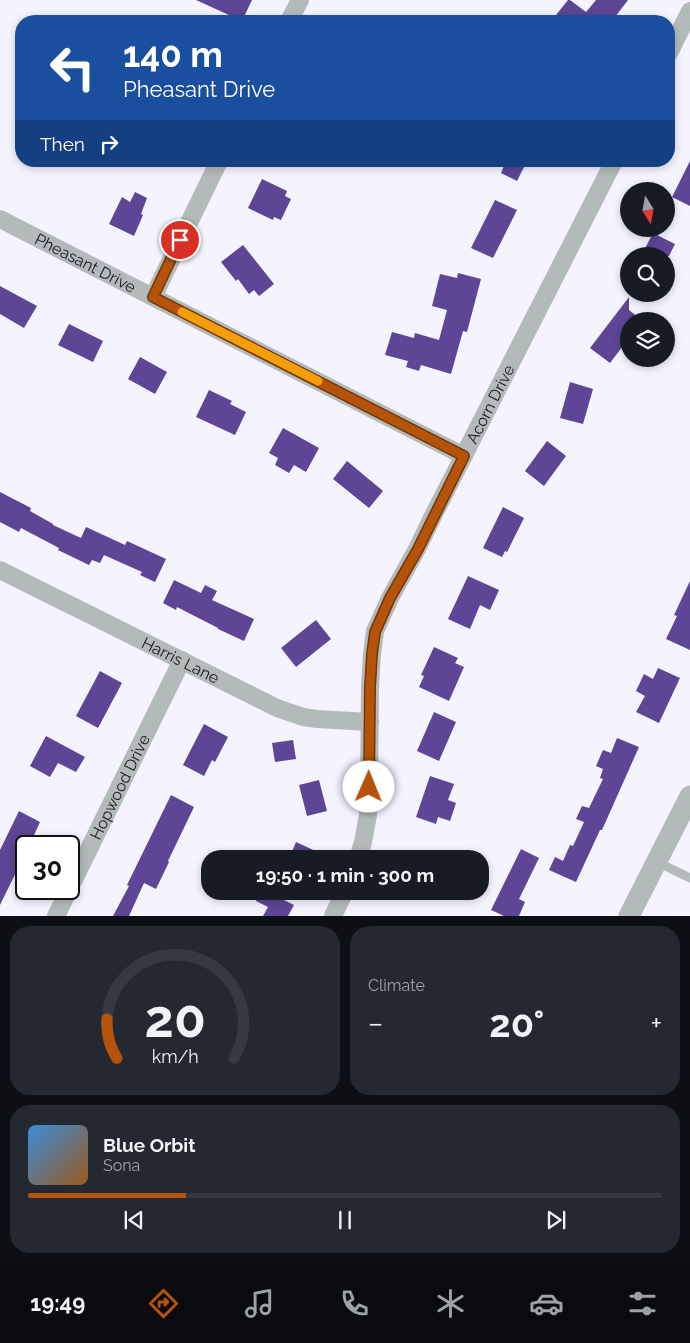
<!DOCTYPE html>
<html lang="en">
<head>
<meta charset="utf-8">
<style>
	body { margin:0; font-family:Raleway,sans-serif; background:#242831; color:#f1f3f6; height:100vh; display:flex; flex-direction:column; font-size:19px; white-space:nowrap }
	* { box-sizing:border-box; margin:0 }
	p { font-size:16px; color:#9ea1a6 }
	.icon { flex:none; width:28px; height:28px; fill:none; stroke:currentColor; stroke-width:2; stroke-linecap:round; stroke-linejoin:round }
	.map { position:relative; height:916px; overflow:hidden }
	.side { display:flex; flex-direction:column; gap:10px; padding:10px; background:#0d0f14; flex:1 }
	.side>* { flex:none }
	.top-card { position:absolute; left:15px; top:15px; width:660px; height:152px; border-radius:20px; box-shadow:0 2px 8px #0003; background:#1a4fa0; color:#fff; overflow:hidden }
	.needle { width:32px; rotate:169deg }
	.fabs { position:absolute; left:620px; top:182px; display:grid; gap:10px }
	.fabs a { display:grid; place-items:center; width:55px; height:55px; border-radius:50%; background:#171b24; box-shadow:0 2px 8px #0003; font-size:25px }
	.speed { position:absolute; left:15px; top:835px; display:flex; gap:10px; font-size:25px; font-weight:700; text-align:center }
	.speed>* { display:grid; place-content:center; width:65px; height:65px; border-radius:50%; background:#171b24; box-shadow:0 2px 8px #0003; line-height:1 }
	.speed .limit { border:2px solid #111; border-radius:8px; background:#fff; color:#111 }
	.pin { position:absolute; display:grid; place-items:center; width:42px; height:42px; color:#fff; margin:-21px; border:2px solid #fff; border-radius:50%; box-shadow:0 1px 5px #0007 }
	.me { position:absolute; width:55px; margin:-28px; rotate:1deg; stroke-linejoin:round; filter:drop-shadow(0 0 4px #0008) }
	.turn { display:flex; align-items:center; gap:18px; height:105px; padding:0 25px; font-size:22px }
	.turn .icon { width:65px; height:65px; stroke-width:2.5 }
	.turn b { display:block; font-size:35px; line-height:42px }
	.then { display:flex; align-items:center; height:48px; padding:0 25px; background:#0003; gap:10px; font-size:19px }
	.big { font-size:38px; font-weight:700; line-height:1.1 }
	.side .tile { flex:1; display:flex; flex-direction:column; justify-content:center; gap:8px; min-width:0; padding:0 18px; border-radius:20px; background:#242831 }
	.side .dial { align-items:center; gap:0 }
	.dial svg { height:130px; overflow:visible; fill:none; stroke:#363941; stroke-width:7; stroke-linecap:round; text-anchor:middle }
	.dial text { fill:#f1f3f6; stroke:none }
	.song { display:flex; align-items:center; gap:15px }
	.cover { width:60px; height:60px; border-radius:8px; background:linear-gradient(135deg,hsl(210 70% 55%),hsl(30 70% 35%)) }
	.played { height:5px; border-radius:2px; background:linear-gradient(90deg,#b45309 25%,#363941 25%) }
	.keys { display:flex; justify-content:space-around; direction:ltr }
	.heat { display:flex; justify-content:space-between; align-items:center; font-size:28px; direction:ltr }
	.side .tiles { flex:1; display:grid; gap:10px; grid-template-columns:1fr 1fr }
	.tile:last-child { grid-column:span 2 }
	.trip { position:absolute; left:201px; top:850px; width:288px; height:50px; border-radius:20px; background:#171b24; box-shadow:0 2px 8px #0003; font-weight:700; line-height:50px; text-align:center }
	.tabs { display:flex; height:80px; justify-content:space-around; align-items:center; background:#090b0e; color:#9ea1a6 }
	.tabs .icon { width:35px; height:35px }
	.tabs .selected { color:#b45309 }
	.tabs b { font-size:22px; color:#f1f3f6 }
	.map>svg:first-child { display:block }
</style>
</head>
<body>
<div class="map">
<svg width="690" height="916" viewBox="0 0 690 916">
	<rect width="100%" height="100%" fill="#f5f3fe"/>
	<path fill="#5d4695" d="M 196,0 L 252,0 L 242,21 Z
		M 568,0 L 570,0 L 586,12 L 596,0 L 628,0 L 612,21 L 565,21 L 556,15 Z
		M 506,161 L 527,161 L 517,181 L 501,173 Z
		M 690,161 L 690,206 L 672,197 Z
		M 262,179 L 287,191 L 285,196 L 291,199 L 281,220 L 274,217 L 273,220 L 248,208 Z
		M 135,192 L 147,198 L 141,214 L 143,215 L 134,236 L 109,224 L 122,197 L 130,202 Z
		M 495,200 L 517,210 L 493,258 L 471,248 Z
		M 653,233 L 675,244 L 669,256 L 641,256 Z
		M 243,245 L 274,284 L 259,296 L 254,290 L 249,294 L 238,279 L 236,281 L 221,262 Z
		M 458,273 L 481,279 L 467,332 L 463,331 L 451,374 L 421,365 L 419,371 L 406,367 L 408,361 L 385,355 L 392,332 L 414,338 L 415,333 L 439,340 L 447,310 L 432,306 L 440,274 L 457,278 Z
		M 0,286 L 37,306 L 24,328 L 0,314 Z
		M 629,297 L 629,310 L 643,321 L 629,321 L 629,338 L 610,363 L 590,348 Z
		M 69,324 L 103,341 L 93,362 L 58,345 Z
		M 140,357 L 167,372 L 155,394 L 128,379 Z
		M 570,382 L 593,389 L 583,424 L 560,418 Z
		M 209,390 L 232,401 L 230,404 L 246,412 L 235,435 L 196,417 Z
		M 283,428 L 319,448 L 306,472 L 294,465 L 289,473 L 275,465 L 278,458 L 269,453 Z
		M 547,441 L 566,456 L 544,486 L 525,471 Z
		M 347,461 L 383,491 L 369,508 L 333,479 Z
		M 0,492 L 31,508 L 30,511 L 53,524 L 53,525 L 81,538 L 86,527 L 125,545 L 127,541 L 166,559 L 155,582 L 140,575 L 142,572 L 104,555 L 100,563 L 92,560 L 89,565 L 58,550 L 59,548 L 21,528 L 19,532 L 0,522 Z
		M 503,507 L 524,518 L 507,552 L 505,551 L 502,557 L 483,548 Z
		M 468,576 L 499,590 L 490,610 L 480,605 L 470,629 L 448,619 Z
		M 174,580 L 201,593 L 205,585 L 217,591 L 212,600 L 254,619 L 244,641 L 218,629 L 218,628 L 177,607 L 176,610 L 163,603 Z
		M 690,581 L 690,650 L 666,639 L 677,616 L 674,615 Z
		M 316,620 L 331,639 L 296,667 L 281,648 Z
		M 434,647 L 458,658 L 455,663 L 464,667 L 449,701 L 419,687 L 424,676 L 421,675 Z
		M 658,668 L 680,678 L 659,723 L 636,712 L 645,696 L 636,691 L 644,674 L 653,679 Z
		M 100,671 L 122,683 L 98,728 L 76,716 Z
		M 434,712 L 456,722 L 439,761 L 417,751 Z
		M 204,724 L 228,737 L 215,762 L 212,760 L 204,776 L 183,765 Z
		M 46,736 L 85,757 L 76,772 L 58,763 L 50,777 L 30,766 Z
		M 617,738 L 639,747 L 602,830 L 600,830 L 576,882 L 549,870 L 555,857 L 563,861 L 570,845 L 573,846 L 584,822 L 576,819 L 582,806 L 589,808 L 603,779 L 600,778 L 603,769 L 596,766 L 603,750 L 611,753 Z
		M 293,740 L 296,759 L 275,762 L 272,743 Z
		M 430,776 L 454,784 L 448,800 L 456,803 L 450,821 L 438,817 L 436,824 L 416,817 Z
		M 319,780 L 327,811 L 307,816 L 299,785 Z
		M 171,795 L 194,807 L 168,861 L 169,862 L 156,889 L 144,883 L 129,916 L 113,916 L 129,886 L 127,885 Z
		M 19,811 L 40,822 L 29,846 L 26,846 L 26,852 L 0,905 L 0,850 Z
		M 296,842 L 333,859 L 289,859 Z
		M 521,849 L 539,858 L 519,899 L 525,902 L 519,916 L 504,916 L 491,910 Z
		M 261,891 L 266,891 L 294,905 L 288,916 L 263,916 L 268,907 L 256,901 Z"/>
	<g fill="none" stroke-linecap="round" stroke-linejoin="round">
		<path stroke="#b3baba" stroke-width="9" d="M 657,862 L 690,878"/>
		<g stroke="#b3baba" stroke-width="18">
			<path d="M 289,21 L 300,0"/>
			<path d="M 669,53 L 690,11"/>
			<path id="s1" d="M 0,219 L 464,456"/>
			<path d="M 153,297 L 219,161"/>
			<path id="s2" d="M 0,570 L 277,708 L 303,717 L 317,719 L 370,722"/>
			<path id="s3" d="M 358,859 L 363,842 L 368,815 L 369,787 L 370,687 L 372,654 L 375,631 L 390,598 L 417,549 L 434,514 L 614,161"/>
			<path id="s4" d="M 56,916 L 182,660"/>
			<path d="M 333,916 L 345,891"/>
		</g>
		<path stroke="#b3baba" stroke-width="21" d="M 629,916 L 690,796"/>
	</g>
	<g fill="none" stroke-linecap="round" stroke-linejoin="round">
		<defs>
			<path id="route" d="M 180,240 L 153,297 L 464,456 L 418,549 L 390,598 L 375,632 L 372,654 L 370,687 L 369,787"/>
		</defs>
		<use href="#route" stroke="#753606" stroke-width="12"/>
		<use href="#route" stroke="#b45309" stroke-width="9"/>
		<path stroke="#f59e0b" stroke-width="9" d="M 182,312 L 318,381"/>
	</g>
	<g text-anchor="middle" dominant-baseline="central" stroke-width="5" stroke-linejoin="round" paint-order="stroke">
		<g font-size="16" fill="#1a191e" stroke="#fff">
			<text stroke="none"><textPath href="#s1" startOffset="96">Pheasant Drive</textPath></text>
			<text stroke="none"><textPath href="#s3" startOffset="484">Acorn Drive</textPath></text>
			<text stroke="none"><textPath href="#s2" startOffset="202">Harris Lane</textPath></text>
			<text stroke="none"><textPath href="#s4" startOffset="144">Hopwood Drive</textPath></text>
		</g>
	</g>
</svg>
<div class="fabs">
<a><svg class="needle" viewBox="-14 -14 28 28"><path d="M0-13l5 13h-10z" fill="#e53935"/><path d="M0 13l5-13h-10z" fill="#9ea1a6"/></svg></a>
<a><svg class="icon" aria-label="search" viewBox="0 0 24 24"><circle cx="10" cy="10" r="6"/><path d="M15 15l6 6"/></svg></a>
<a><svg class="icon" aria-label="layers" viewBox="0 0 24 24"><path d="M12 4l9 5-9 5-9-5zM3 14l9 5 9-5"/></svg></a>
</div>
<div class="speed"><div class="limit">30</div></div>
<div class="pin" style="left:180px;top:240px;background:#d93025"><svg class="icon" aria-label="arrive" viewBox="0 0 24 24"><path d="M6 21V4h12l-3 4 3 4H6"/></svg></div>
<svg class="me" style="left:369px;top:787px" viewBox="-20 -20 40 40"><circle r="19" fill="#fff"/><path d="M0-13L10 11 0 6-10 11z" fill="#b45309"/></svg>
<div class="trip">19:50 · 1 min · 300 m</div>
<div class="top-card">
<div class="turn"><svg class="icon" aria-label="left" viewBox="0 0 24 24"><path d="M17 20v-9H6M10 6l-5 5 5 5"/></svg><div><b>140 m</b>Pheasant Drive</div></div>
<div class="then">Then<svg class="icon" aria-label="right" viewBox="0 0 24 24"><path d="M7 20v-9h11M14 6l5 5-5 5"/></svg></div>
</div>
</div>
<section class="side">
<div class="tiles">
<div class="tile dial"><svg viewBox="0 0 100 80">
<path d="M14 69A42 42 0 1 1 86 69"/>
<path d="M14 69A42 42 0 0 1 8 45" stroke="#b45309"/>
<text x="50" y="56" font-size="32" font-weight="700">20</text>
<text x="50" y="72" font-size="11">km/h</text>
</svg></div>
<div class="tile"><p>Climate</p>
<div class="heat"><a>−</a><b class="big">20°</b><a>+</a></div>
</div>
<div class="tile">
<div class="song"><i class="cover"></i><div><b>Blue Orbit</b><p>Sona</p></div></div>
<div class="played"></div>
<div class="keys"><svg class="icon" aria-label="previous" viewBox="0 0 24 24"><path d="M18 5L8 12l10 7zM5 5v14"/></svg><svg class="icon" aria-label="pause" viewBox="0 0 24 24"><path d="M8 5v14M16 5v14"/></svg><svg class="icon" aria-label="next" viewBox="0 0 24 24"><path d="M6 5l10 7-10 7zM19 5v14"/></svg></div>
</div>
</div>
</section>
<nav class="tabs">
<b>19:49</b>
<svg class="icon selected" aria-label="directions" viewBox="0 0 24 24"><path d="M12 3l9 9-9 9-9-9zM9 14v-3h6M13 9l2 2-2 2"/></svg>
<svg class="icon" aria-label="music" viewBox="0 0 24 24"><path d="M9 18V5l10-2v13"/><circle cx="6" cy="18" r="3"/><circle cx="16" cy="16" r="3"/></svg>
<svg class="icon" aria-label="phone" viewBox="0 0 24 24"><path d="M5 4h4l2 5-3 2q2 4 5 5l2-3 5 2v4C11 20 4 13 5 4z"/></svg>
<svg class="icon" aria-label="climate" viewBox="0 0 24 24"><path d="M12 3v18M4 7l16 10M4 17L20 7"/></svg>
<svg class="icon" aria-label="car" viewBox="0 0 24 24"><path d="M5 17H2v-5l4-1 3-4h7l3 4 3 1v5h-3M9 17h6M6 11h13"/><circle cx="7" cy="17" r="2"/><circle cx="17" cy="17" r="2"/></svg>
<svg class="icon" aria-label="filters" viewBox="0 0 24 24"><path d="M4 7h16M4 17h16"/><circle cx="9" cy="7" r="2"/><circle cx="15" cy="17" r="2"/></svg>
</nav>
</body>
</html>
